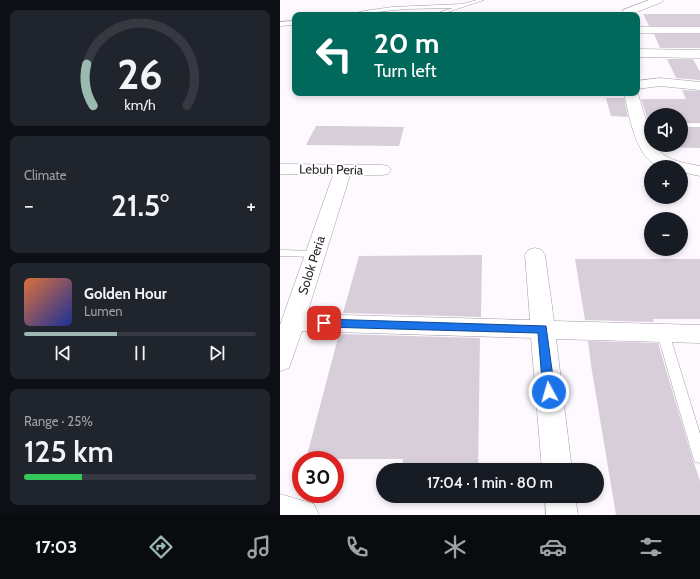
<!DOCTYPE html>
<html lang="en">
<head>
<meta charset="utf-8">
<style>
	body { margin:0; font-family:Cabin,sans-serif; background:#20242c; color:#f1f3f6; height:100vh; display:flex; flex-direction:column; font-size:15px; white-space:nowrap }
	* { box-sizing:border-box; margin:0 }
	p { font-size:13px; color:#9ea1a6 }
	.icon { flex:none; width:22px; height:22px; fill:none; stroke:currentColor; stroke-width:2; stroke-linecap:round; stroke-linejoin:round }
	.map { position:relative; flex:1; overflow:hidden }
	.sheet { display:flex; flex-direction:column; gap:10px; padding:10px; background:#0d0f14; width:280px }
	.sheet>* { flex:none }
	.hud { position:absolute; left:12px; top:12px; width:348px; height:84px; border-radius:8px; box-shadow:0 2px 6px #0003; background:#00695c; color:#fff; overflow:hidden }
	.buttons { position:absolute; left:364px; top:108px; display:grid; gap:8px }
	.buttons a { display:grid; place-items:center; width:44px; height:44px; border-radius:50%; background:#171b24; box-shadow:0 2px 6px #0003; font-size:20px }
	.speed { position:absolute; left:12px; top:451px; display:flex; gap:8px; font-size:20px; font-weight:700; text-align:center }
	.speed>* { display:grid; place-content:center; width:52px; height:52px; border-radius:50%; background:#171b24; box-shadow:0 2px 6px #0003; line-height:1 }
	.speed .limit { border:6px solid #d22; background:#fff; color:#111 }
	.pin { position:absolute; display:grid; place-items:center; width:34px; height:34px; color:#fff; margin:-17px; border-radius:8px; box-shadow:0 2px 6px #0006 }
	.me { position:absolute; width:44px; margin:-22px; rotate:354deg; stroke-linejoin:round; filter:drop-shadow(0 0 3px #0008) }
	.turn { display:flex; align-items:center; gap:14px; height:84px; padding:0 16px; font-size:18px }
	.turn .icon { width:52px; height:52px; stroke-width:2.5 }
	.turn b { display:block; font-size:28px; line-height:34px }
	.big { font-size:30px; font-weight:600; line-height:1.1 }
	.sheet .card { flex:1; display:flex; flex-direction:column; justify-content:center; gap:6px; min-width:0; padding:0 14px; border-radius:8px; background:#20242c }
	.sheet .dial { align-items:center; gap:0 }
	.dial svg { height:104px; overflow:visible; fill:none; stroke:#363941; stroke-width:7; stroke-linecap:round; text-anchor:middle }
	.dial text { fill:#f1f3f6; stroke:none }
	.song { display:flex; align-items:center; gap:12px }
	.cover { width:48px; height:48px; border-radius:6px; background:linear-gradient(135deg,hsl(20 70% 55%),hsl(230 70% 35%)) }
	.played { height:4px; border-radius:2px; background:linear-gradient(90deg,#9bb8b1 40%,#363941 40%) }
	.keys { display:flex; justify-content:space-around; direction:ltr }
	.heat { display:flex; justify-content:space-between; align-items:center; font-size:22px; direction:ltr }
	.charge { height:6px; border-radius:3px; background:linear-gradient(90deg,#34c759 25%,#363941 0) }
	.trip { position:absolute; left:96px; top:463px; width:228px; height:40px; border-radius:20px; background:#171b24; box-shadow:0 2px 6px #0003; font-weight:600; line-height:40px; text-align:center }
	.menu { display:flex; height:64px; justify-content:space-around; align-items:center; background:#090b0e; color:#9ea1a6 }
	.menu .icon { width:28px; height:28px }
	.menu .selected { color:#9bb8b1 }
	.menu b { font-size:18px; color:#f1f3f6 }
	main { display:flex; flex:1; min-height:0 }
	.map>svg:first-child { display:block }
</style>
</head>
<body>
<main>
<section class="sheet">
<div class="card dial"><svg viewBox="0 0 100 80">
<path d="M14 69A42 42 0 1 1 86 69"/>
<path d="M14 69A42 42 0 0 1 9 37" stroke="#9bb8b1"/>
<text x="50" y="56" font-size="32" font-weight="700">26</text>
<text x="50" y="72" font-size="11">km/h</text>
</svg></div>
<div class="card"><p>Climate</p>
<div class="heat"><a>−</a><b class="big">21.5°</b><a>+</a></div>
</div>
<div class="card">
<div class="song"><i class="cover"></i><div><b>Golden Hour</b><p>Lumen</p></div></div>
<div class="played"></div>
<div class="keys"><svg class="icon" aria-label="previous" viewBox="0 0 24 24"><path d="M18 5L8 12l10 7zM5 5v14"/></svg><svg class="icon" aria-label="pause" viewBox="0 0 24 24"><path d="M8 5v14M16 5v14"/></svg><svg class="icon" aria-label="next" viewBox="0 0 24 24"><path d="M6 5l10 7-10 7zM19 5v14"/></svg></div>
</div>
<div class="card"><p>Range · 25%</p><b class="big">125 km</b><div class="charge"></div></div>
</section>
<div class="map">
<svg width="420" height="515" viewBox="0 0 420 515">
	<rect width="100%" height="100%" fill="#fdf9fe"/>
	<path fill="#d7ced9" d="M 363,14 L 420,14 L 420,26 L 369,26 Z
		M 374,34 L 420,34 L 420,48 L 380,48 Z
		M 387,59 L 413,59 L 420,72 L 420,80 L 396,78 Z
		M 402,90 L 420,91 L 420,122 L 401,122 L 401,115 L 371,115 L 371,120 L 368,120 L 361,99 L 406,99 Z
		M 326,98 L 344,98 L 348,117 L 331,116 Z
		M 36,126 L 51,126 L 124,127 L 119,146 L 26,145 Z
		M 401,128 L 420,128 L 420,148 L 378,147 L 377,145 L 401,145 Z
		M 202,255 L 201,317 L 63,313 L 79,256 Z
		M 295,259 L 420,259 L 420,319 L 373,319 L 374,322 L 305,320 Z
		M 59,334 L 200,338 L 198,470 L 121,470 L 123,459 L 26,459 Z
		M 308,341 L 378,343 L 412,457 L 420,481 L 420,515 L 336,515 L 311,365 Z"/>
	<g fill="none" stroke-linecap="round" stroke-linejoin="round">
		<defs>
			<path id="lane" d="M 197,0 L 204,0 L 159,15 L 151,15 L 173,8 L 126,9 L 67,15 L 84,11 L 112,7 L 182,4 Z
				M 15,21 L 15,25 L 0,26 L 0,22 Z
				M 357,122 L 371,122 L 371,126 L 357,126 Z
				M 401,123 L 420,123 L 420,127 L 401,127 Z
				M 0,250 L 35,251 L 40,254 L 35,257 L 0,256 Z
				M 383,329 L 387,330 L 389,333 L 420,434 L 420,463 L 415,462 L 413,457 L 377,333 L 379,330 Z"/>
			<path id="street" d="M 369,0 L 383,0 L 382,2 L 352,14 L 352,15 L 342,15 L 343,10 Z
				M 357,27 L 420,27 L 420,33 L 357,33 Z
				M 359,49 L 420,50 L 420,58 L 359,57 L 357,56 L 357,50 Z
				M 380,78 L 420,82 L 420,90 L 380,86 L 357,89 L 357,81 Z
				M 357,91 L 371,136 L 371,145 L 375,145 C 383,160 404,163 420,166 L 420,176 L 401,172 L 401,167 C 395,167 388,168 382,167 C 356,162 349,115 344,93 L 357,93 Z
				M 0,164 L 102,165 L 108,166 L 111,170 L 108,174 L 102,175 L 70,175 L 27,314 L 250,320 L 245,255 L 248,250 L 255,248 L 262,250 L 265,255 L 274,321 L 420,325 L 420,343 L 276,339 L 292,470 L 262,470 L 251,338 L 22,331 L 9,368 L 0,371 L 0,325 L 53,175 L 0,174 Z
				M 0,494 L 34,504 L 39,515 L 0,515 Z
				M 265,496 L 295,496 L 298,515 L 266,515 Z"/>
		</defs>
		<use href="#lane" stroke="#a59da7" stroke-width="1"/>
		<use href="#street" stroke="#a59da7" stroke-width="1"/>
		<use href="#lane" fill="#fff" fill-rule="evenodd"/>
		<use href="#street" fill="#fff" fill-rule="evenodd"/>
	</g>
	<path fill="#1a73e8" stroke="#114b97" d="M 44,319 L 266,326 L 275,392 L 273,395 L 269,396 L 265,395 L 263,392 L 258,333 L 44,327 L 40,326 L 39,323 L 40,320 Z"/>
	<g text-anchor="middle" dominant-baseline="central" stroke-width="3.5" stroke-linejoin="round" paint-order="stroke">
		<g font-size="13" fill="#2d292e" stroke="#fff">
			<text transform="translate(51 169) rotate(1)">Lebuh Peria</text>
			<text transform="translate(31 265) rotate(-72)">Solok Peria</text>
		</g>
	</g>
</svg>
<div class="buttons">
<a><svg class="icon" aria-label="sound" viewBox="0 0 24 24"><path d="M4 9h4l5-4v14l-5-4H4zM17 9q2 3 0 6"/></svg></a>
<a>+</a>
<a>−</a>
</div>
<div class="speed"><div class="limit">30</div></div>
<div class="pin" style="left:44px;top:323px;background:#d93025"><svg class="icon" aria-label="arrive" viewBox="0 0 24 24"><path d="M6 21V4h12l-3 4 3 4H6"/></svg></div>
<svg class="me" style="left:269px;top:392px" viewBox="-20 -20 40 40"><circle r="17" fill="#1a73e8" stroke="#fff" stroke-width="3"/><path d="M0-11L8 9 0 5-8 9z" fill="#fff"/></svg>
<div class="trip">17:04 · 1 min · 80 m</div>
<div class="hud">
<div class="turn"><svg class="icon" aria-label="left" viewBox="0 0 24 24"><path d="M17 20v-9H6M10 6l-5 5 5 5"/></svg><div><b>20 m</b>Turn left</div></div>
</div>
</div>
</main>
<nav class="menu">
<b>17:03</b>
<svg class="icon selected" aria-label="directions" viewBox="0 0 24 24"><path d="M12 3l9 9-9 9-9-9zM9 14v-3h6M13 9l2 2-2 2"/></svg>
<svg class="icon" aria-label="music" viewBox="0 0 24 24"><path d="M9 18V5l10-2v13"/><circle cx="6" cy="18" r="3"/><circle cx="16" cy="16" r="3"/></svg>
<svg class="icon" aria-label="phone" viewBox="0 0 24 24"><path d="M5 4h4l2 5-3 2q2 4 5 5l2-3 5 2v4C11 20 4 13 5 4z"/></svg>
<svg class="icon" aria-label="climate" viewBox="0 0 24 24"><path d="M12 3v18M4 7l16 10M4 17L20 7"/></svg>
<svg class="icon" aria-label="car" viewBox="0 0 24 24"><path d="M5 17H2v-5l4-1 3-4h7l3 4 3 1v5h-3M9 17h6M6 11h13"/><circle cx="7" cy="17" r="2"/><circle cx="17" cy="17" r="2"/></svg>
<svg class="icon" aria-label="filters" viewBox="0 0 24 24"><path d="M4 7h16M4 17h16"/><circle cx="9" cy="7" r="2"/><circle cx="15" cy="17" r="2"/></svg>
</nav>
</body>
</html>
